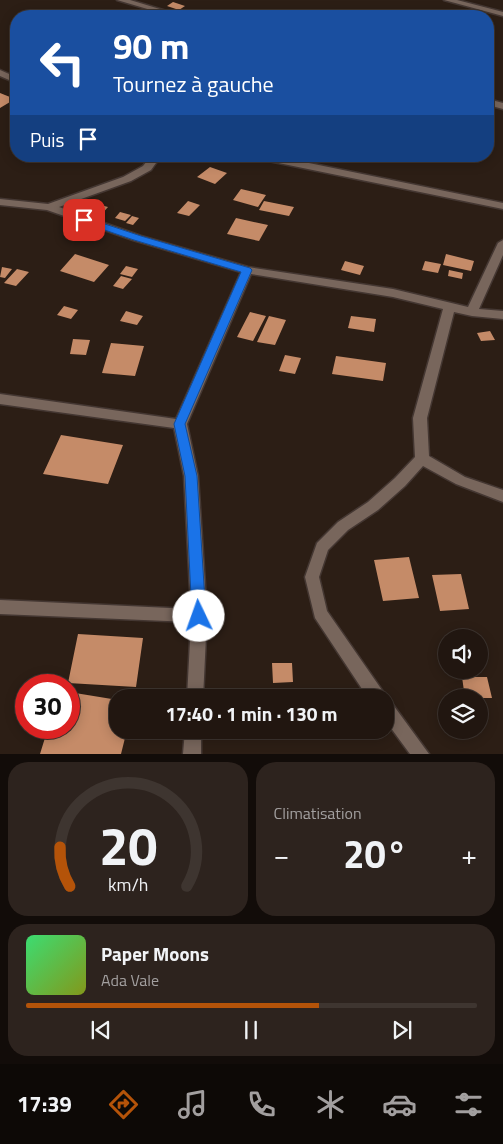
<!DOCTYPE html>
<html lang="fr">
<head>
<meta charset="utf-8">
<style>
	body { margin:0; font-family:"Titillium Web",sans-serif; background:#2d231e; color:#f1f3f6; height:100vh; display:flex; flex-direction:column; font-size:19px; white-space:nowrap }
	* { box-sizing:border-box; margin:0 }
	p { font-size:16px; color:#a29f9f }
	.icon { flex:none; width:28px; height:28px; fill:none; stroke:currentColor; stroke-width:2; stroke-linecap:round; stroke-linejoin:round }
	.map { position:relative; height:754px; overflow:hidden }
	.sheet { display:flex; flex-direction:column; gap:8px; padding:8px; background:#120c09; flex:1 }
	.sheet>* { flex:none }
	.hud { position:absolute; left:10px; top:10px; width:484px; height:152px; border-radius:20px; box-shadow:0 2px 12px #0003,0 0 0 1px #3e3530; background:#1a4fa0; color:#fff; overflow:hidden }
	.fabs { position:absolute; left:438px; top:629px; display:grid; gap:10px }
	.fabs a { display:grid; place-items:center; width:50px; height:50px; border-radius:50%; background:#211610; box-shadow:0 2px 12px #0003,0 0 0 1px #3e3530; font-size:25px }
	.speed { position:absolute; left:15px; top:674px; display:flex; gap:10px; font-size:25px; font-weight:700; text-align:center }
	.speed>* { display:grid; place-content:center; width:65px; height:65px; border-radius:50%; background:#211610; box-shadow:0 2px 12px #0003,0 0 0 1px #3e3530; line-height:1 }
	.speed .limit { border:8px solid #d22; background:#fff; color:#111 }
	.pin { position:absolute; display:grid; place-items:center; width:42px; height:42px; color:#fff; margin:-21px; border-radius:10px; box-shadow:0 2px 8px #0006 }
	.me { position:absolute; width:55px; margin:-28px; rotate:357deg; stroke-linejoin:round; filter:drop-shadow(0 0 4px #0008) }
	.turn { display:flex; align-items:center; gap:18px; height:105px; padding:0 20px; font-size:22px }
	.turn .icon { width:65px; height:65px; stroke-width:2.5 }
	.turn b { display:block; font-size:35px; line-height:42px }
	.then { display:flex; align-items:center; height:48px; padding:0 20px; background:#0003; gap:10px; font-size:19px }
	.big { font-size:38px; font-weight:700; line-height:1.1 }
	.sheet .widget { flex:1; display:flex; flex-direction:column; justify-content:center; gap:8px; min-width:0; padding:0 18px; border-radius:20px; background:#2d231e }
	.sheet .dial { align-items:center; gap:0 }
	.dial svg { height:130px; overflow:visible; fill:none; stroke:#3e3530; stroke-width:7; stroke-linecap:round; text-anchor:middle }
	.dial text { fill:#f1f3f6; stroke:none }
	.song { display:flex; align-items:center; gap:15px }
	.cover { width:60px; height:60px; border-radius:8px; background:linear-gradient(135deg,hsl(140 70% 55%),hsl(70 70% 35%)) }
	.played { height:5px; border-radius:2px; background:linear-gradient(90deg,#b45309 65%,#3e3530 65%) }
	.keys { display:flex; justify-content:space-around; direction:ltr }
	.heat { display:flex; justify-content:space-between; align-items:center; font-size:28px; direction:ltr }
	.sheet .tiles { flex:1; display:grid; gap:8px; grid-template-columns:1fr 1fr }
	.widget:last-child { grid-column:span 2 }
	.trip { position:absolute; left:109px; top:689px; width:285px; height:50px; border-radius:20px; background:#211610; box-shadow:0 2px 12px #0003,0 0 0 1px #3e3530; font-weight:700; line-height:50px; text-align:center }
	.menu { display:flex; height:80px; justify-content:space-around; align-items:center; background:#0d0906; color:#a29f9f }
	.menu .icon { width:35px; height:35px }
	.menu .active { color:#b45309 }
	.menu b { font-size:22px; color:#f1f3f6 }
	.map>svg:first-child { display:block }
</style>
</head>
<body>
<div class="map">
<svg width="503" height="754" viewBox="0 0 503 754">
	<rect width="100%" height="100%" fill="#2c1e15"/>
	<path fill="#c58b68" d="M 173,2 L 185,6 L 179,10 L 167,6 Z
		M 380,10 L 396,16 L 372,16 Z
		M 0,93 L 15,99 L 0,108 Z
		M 210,167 L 227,173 L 215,184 L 197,177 Z
		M 241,189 L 266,195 L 258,207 L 233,200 Z
		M 188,201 L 200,205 L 189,216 L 177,213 Z
		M 264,201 L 294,207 L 289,216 L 259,210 Z
		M 93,203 L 108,207 L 101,215 L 85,211 Z
		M 120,212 L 131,215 L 125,221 L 115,218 Z
		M 132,216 L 139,218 L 133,225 L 126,223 Z
		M 236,218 L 268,225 L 259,241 L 227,234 Z
		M 75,254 L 109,265 L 94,282 L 60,271 Z
		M 446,254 L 474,261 L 471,271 L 443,265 Z
		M 345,261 L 364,266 L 360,275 L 341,270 Z
		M 425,261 L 441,264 L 438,273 L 422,270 Z
		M 126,266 L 138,269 L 132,277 L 120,274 Z
		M 2,267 L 12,269 L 5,278 L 0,277 Z
		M 17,269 L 29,272 L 16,286 L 4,283 Z
		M 449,270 L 463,273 L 462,279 L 448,276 Z
		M 121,276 L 132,279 L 123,289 L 113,286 Z
		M 64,306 L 78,310 L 71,319 L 57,315 Z
		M 126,311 L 143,316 L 137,325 L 120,321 Z
		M 250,312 L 266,316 L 253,341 L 237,337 Z
		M 269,316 L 286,320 L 275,345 L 257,342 Z
		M 351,316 L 376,319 L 374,332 L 348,328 Z
		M 490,331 L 495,340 L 481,341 L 477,333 Z
		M 73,339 L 90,340 L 86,355 L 70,354 Z
		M 111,343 L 144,346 L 135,376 L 102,373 Z
		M 285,355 L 301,358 L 295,374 L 279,371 Z
		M 336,356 L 386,363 L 383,381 L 332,374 Z
		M 61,435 L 123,445 L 108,484 L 43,474 Z
		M 409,557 L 419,598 L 383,601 L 374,560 Z
		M 461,574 L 469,609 L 440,611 L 432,575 Z
		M 78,634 L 143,638 L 136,687 L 68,683 Z
		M 272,663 L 292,663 L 293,682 L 273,683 Z
		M 462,677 L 487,677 L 492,698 L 465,698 Z
		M 69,692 L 118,700 L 118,730 L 127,730 L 121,754 L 40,754 L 48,728 L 69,728 Z"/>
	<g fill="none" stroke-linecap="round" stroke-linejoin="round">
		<defs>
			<path id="minor" d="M 117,0 L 130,0 L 183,16 L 171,16 Z
				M 444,0 L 457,0 L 503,12 L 503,16 Z
				M 0,70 L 16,77 L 16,83 L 0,76 Z
				M 488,99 L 503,103 L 503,109 L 488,105 Z
				M 151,156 L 161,156 L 151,170 L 131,181 L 59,207 L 141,236 L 248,267 L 393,289 L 468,307 L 498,243 L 503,240 L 503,255 L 479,309 L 503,311 L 503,319 L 472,316 L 454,312 L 427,418 L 429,456 L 465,477 L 503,490 L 503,502 L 456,484 L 423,466 L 405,486 L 378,510 L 348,530 L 328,550 L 319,577 L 327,611 L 384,693 L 386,699 L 391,702 L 429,754 L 410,754 L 385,720 L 385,698 L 368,698 L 315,618 L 305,577 L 317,543 L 338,522 L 368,502 L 395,478 L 415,457 L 413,418 L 443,309 L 393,297 L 251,274 L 187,424 L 198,476 L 207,616 L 203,698 L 187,698 L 191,622 L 0,614 L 0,600 L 191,609 L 184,476 L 174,428 L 0,404 L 0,394 L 176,419 L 241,272 L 133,240 L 47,210 L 0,205 L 0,199 L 48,204 L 123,177 L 143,166 Z
				M 254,156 L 275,156 L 503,203 L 503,209 L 259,159 Z
				M 185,730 L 201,730 L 201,754 L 183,754 Z"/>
		</defs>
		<use href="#minor" stroke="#443732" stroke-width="3"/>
		<use href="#minor" fill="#78665c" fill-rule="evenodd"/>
	</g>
	<path fill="#1a73e8" stroke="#114b97" d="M 84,217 L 141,236 L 250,268 L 252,270 L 185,424 L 197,476 L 206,616 L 204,620 L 199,622 L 194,620 L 192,616 L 185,476 L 174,424 L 241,272 L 134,240 L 81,222 L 80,220 Z"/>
</svg>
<div class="fabs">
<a><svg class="icon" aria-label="sound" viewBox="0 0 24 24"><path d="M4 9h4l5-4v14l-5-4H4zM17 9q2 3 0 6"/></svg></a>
<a><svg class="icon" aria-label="layers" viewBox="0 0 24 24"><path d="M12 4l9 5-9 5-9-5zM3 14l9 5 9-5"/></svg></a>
</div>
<div class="speed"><div class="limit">30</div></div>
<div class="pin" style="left:84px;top:220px;background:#d93025"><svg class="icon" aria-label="arrive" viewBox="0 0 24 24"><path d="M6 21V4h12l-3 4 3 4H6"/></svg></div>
<svg class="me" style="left:199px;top:616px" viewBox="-20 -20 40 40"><circle r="19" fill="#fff"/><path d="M0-13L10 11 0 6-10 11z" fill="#1a73e8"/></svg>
<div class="trip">17:40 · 1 min · 130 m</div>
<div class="hud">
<div class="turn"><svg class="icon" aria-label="left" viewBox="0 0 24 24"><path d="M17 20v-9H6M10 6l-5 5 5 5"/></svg><div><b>90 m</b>Tournez à gauche</div></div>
<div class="then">Puis<svg class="icon" aria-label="arrive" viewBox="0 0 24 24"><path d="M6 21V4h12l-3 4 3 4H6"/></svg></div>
</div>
</div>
<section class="sheet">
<div class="tiles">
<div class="widget dial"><svg viewBox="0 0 100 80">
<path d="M14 69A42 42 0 1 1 86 69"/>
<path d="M14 69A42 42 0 0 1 8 45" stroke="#b45309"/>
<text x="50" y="56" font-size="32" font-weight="700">20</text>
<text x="50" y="72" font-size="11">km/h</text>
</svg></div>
<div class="widget"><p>Climatisation</p>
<div class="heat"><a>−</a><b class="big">20°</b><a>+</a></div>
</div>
<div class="widget">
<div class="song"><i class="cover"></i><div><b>Paper Moons</b><p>Ada Vale</p></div></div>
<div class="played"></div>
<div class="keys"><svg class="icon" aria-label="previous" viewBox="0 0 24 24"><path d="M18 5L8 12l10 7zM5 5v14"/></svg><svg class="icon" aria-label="pause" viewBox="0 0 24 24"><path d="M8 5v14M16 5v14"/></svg><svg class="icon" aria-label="next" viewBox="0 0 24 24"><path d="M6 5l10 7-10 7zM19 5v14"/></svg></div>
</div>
</div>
</section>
<nav class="menu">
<b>17:39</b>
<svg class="icon active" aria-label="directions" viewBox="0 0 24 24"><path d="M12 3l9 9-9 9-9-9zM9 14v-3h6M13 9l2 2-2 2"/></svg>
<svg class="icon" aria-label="music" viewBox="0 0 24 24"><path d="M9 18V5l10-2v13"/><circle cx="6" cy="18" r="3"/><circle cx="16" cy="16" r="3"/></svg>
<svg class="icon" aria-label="phone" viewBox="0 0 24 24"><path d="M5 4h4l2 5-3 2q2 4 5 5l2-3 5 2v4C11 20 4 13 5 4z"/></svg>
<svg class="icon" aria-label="climate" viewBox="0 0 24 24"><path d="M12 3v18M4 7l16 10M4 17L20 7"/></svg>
<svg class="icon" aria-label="car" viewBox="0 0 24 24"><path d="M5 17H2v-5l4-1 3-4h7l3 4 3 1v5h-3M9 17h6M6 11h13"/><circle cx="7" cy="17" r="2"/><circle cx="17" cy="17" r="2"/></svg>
<svg class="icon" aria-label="filters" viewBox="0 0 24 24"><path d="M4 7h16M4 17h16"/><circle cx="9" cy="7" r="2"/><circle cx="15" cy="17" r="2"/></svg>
</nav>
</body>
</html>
